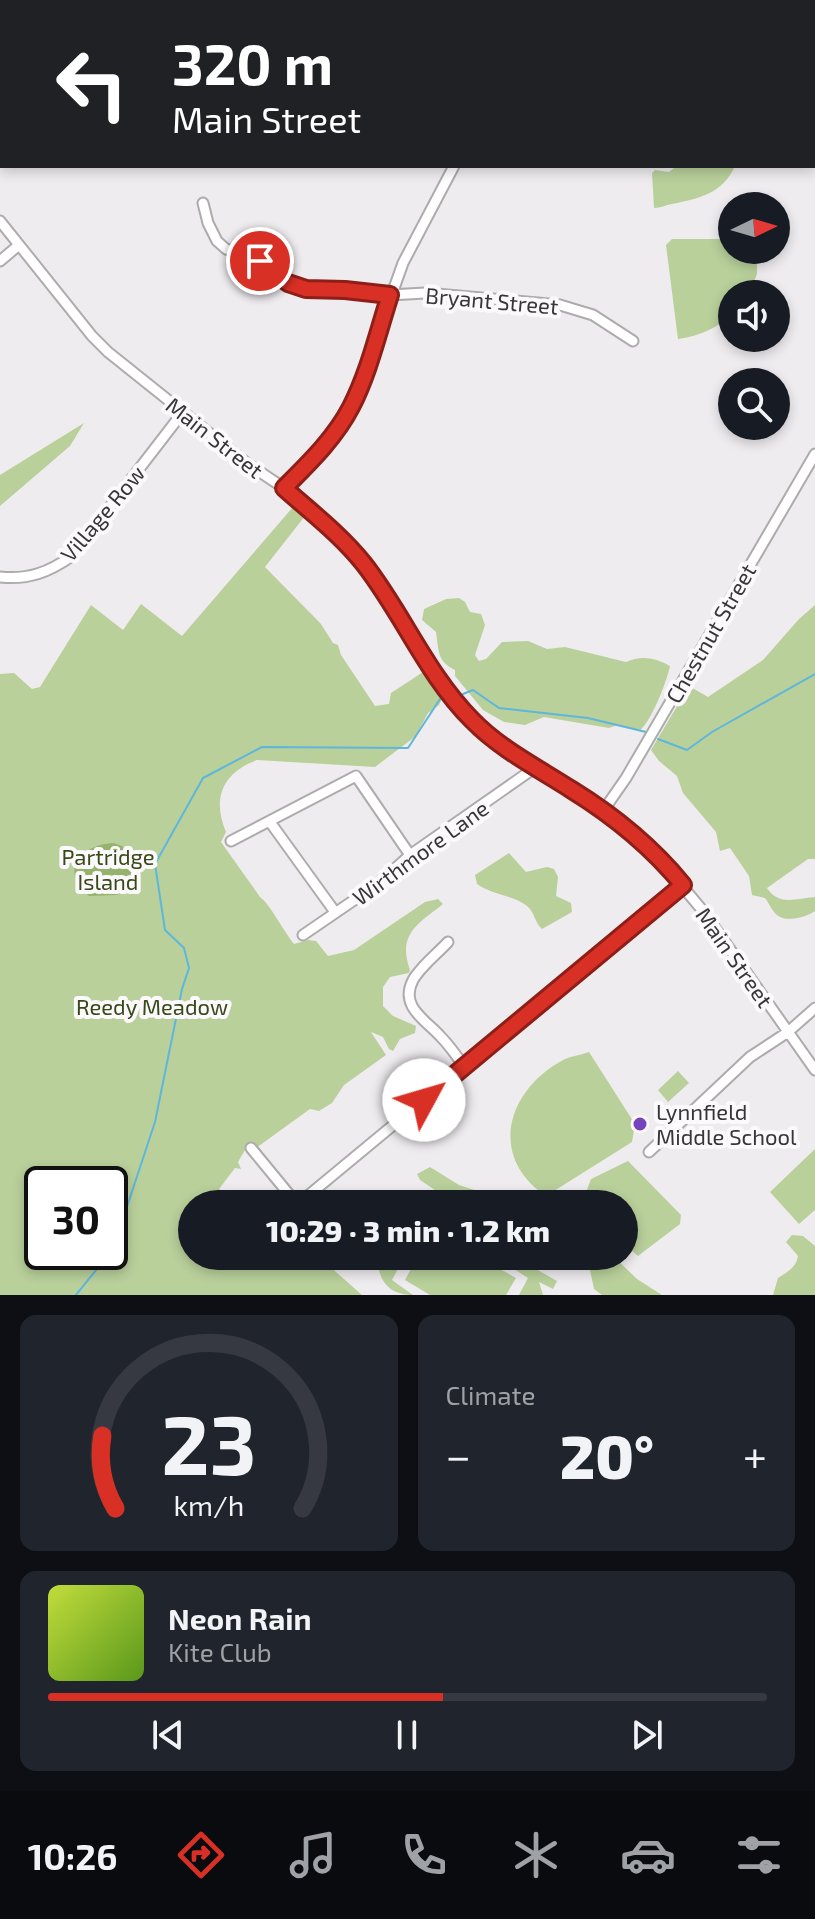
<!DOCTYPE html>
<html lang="en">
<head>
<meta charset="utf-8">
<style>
	body { margin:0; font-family:"Exo 2",sans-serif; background:#20242c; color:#f1f3f6; height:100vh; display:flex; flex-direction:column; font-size:30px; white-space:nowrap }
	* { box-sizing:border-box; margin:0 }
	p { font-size:26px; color:#9ea1a6 }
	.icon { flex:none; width:44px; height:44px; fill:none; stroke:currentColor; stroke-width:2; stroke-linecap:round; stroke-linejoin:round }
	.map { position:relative; height:1295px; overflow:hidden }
	.panel { display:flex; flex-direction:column; gap:20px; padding:20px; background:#0d0f14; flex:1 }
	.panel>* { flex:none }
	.guide { position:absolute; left:0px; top:0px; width:816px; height:168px; box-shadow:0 4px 12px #0003; background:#202124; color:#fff; overflow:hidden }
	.needle { width:52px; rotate:85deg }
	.tools { position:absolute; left:718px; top:192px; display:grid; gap:16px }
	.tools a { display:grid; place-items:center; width:72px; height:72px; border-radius:50%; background:#171b24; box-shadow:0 4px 12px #0003; font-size:40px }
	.speed { position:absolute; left:24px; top:1166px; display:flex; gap:16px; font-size:40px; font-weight:700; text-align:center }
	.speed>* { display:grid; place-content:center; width:104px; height:104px; border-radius:50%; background:#171b24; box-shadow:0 4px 12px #0003; line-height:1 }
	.speed .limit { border:4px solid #111; border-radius:12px; background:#fff; color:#111 }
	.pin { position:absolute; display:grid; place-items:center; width:68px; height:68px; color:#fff; margin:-34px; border:4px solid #fff; border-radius:50%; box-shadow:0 2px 8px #0007 }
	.me { position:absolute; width:88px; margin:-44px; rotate:51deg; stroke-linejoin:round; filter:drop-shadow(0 0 6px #0008) }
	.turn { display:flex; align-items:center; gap:28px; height:168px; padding:0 40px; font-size:36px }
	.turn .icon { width:104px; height:104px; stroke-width:2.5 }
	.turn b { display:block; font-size:56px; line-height:68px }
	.big { font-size:60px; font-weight:800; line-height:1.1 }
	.panel .widget { flex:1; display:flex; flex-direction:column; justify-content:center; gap:12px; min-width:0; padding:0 28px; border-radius:16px; background:#20242c }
	.panel .dial { align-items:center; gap:0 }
	.dial svg { height:208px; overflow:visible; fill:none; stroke:#363941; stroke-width:7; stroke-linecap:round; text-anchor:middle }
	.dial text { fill:#f1f3f6; stroke:none }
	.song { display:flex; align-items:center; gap:24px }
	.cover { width:96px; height:96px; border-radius:12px; background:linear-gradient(135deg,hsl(70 70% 55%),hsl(90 70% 35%)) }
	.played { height:8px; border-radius:4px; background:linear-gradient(90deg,#d93025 55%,#363941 55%) }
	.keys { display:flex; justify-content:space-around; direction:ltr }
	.heat { display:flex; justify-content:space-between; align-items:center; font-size:44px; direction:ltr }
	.panel .tiles { flex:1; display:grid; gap:20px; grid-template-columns:1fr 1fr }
	.widget:last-child { grid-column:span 2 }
	.trip { position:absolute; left:178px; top:1190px; width:460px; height:80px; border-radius:40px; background:#171b24; box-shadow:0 4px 12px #0003; font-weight:800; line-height:80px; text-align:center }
	.tab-bar { display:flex; height:128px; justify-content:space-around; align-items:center; background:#090b0e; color:#9ea1a6 }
	.tab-bar .icon { width:56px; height:56px }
	.tab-bar .selected { color:#d93025 }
	.tab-bar b { font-size:36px; color:#f1f3f6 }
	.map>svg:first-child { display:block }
</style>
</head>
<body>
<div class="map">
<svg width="815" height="1295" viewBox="0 0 815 1295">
	<rect width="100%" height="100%" fill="#efecef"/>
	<path fill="#b9d09b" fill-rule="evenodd" d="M 677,166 L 735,166 C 722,194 700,198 672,204 C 665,205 661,208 654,208 L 652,173 L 655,170 L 669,172 Z
		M 672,239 L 732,239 L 732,250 L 757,250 L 757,274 L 749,294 L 732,294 L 732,315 C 715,329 699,336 678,339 L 666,245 Z
		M 84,423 L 70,446 L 0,506 L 0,475 Z
		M 293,507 L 305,516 L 265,567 L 321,624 L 333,643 L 338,645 L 341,655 L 375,706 L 389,704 L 391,693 L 423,672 L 443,697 L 439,705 L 428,713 L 416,736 L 375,767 L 257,760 C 222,773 212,799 226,832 L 221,842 L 260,897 C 269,903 285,933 294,944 L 308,940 L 316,941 L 328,956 L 354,950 L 425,902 L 438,899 L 443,904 C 418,924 397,934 410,970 L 409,973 L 390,977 L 383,987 L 383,1006 L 393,1016 L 416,1026 L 415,1033 L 400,1039 L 393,1051 L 389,1049 L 383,1037 L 371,1032 L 386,1055 L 344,1085 L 332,1103 L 319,1111 L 310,1109 L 249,1153 L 245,1150 L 238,1162 L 241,1169 L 235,1168 L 219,1189 L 243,1204 L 192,1204 L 192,1256 L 318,1256 L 362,1295 L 0,1295 L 0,674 L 14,673 L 32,689 L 40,687 L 91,605 L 123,630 L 141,604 L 182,636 ZM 42,1184 L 110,1184 L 110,1252 L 42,1252 Z
		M 459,598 L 465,602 L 470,612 L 481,614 L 485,625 L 475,655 L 479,661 L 486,659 L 502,642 L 528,641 L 547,649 L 565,647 L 626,662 C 642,655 655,658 670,666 C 667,681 651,723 639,731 L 618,725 L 609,728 L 544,717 L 525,725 L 504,722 L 483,710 L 455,676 L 455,670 C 436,661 439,649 436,632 L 422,620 L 424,609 L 446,599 Z
		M 815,605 L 815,859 L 808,859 L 767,888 C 780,907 796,898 815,897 L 815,911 C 806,917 786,923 777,915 C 772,911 769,903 765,898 L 752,895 L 749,876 L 730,848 L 720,851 L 716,832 L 683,793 L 677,776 L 659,761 L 651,750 L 689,686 L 708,697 L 763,660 L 799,619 Z
		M 509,853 L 526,872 L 547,867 L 554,869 L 558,877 L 556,896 L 571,903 L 572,912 L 542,929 C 534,922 535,912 527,906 C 513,895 492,895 477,884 L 475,875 Z
		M 589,1052 L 635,1124 L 632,1142 L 546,1196 C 487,1156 507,1089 565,1059 C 572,1056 581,1055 589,1052 Z
		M 678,1071 L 689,1083 L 668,1102 L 658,1090 Z
		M 815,1149 L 815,1210 L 799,1224 L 770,1192 Z
		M 628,1161 L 681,1215 L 680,1224 L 638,1256 L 624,1244 L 624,1204 L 588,1204 L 585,1195 L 591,1179 Z
		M 430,1167 L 459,1185 L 484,1193 L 510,1194 L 510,1204 L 456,1204 L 420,1180 L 417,1174 Z
		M 792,1235 L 803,1236 L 815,1246 L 815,1295 L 773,1295 L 778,1278 C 787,1272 796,1268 798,1256 L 786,1242 Z
		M 377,1256 L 405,1256 L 392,1280 L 413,1295 C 388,1295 378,1280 377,1256 Z
		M 418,1256 L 477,1256 L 516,1278 L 506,1295 L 430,1295 L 405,1280 Z
		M 494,1256 L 513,1256 L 557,1281 L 553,1289 L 539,1282 L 543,1295 L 519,1295 L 528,1278 Z
		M 574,1256 L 613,1256 L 637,1279 L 662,1295 L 602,1295 L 594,1289 L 590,1270 Z"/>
	<path fill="#96b36e" d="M 113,843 C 137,849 143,864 138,887 L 116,895 L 89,896 C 58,870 81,845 113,843 Z"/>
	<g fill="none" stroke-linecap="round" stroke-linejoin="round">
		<path stroke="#5eb6db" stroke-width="2" d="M 463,694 L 473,690 L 499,708 L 588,718 L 646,732
			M 658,739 L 687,750 L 712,732 L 815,674
			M 76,1295 L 113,1249 L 155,1122 L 182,989 L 189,968 L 184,948 L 165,930 L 155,864 L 203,778 L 262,747 L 408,748 L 440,699"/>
		<defs>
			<path id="minor" d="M 257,0 L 257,2
				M 545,2 L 545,0
				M 714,2 L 717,0
				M 203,203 L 208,223 L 217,241 L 226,249 L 260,261 L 288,283 L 306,289 L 345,290 L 390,295 L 425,293 L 560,305 L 593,315 L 633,341
				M 0,221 L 92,336 L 108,352 L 248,464 L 284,488 L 333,530 L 363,562 L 428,664 L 473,722 L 495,741 L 603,811 L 652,850 L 703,911 L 815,1070
				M 0,261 L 19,245
				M 284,488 L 317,455 L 352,406 L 403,263 L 454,166
				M 0,577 C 29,580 49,572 72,556 L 183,412
				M 603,811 L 626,778 L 815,454
				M 270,822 L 335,912
				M 231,841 L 356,776 L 410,855
				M 303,935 L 379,883 L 410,855 L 536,767
				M 448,942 C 437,954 421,966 413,980 C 399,1007 426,1020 441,1037 C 450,1046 457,1057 465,1067
				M 251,1148 L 297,1204
				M 649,1152 L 750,1057 L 788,1032 L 815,1008
				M 298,1204 L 683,885"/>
		</defs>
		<use href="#minor" stroke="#aeabad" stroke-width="13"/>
		<use href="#minor" stroke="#fff" stroke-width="9"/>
	</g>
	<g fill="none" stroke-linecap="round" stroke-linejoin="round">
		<defs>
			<path id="route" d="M 260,261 L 288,283 L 306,289 L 345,290 L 390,295 C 378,332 369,372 351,407 C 335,438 309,463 284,488 C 312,513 341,535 364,564 C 403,614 427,675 472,720 C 500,749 538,768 572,790 C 614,816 652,847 683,885 L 424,1100"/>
		</defs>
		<use href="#route" stroke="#8d1f18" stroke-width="20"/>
		<use href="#route" stroke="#d93025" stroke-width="14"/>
	</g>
	<circle fill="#7644bc" stroke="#fcf9fc" stroke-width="3" cx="640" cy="1124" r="8"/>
	<g text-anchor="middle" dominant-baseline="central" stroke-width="8" stroke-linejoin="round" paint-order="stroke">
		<g font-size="22" fill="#373637" stroke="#fcf9fc">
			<text transform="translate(492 300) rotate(5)">Bryant Street</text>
			<text transform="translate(215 437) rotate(38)">Main Street</text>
			<text transform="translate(102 513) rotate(-50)">Village Row</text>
			<text transform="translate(710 633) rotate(-60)">Chestnut Street</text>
			<text transform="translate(420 852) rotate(-36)">Wirthmore Lane</text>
			<text transform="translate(735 957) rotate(55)">Main Street</text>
		</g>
		<g font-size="22" fill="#364917" stroke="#fcf9fc">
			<text x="108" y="856">Partridge<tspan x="108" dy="25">Island</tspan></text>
			<text x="152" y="1006">Reedy Meadow</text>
		</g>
		<g font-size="22" fill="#373637" stroke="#fcf9fc" text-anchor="start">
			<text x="656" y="1111">Lynnfield<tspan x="656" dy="25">Middle School</tspan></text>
		</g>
	</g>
</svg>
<div class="tools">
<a><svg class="needle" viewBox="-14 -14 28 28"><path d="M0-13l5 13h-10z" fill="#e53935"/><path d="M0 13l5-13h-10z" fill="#9ea1a6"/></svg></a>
<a><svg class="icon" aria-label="sound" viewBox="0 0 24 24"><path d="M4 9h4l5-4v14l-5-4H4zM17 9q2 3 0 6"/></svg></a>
<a><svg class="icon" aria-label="search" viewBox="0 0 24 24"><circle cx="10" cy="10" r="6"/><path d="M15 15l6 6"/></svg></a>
</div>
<div class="speed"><div class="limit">30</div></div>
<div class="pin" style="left:260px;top:261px;background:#d93025"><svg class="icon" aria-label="arrive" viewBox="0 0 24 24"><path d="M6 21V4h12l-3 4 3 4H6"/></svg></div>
<svg class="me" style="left:424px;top:1100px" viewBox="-20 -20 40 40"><circle r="19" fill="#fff"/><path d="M0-13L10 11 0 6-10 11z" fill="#d93025"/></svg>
<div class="trip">10:29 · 3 min · 1.2 km</div>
<div class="guide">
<div class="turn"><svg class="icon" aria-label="left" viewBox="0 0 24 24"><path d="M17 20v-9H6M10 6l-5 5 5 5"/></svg><div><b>320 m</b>Main Street</div></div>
</div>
</div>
<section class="panel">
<div class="tiles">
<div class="widget dial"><svg viewBox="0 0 100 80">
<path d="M14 69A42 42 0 1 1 86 69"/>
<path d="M14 69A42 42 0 0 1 9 41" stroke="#d93025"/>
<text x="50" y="56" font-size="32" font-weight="700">23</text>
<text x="50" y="72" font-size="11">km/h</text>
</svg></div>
<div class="widget"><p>Climate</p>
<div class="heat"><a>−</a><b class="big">20°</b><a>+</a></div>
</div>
<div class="widget">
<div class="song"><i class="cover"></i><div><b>Neon Rain</b><p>Kite Club</p></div></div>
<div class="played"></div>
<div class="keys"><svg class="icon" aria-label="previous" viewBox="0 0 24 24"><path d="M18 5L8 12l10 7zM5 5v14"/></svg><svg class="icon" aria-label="pause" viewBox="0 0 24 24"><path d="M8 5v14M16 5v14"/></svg><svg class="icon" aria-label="next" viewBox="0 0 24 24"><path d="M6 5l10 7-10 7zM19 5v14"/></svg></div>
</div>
</div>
</section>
<nav class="tab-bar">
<b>10:26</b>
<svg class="icon selected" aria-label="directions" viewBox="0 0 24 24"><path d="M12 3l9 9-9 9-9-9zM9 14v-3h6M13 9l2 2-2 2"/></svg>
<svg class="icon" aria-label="music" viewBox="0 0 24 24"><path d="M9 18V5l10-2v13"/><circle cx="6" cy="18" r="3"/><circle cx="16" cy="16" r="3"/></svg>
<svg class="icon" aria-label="phone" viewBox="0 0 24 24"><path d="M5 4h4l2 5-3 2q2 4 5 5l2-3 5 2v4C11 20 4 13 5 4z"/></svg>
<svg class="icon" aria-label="climate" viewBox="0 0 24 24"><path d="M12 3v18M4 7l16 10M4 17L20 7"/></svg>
<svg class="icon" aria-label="car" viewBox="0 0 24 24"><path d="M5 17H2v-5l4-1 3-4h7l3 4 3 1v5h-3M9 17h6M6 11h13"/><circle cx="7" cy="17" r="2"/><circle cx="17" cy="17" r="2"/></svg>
<svg class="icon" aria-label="filters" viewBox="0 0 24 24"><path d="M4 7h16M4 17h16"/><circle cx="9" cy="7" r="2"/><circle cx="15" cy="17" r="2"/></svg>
</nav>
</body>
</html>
